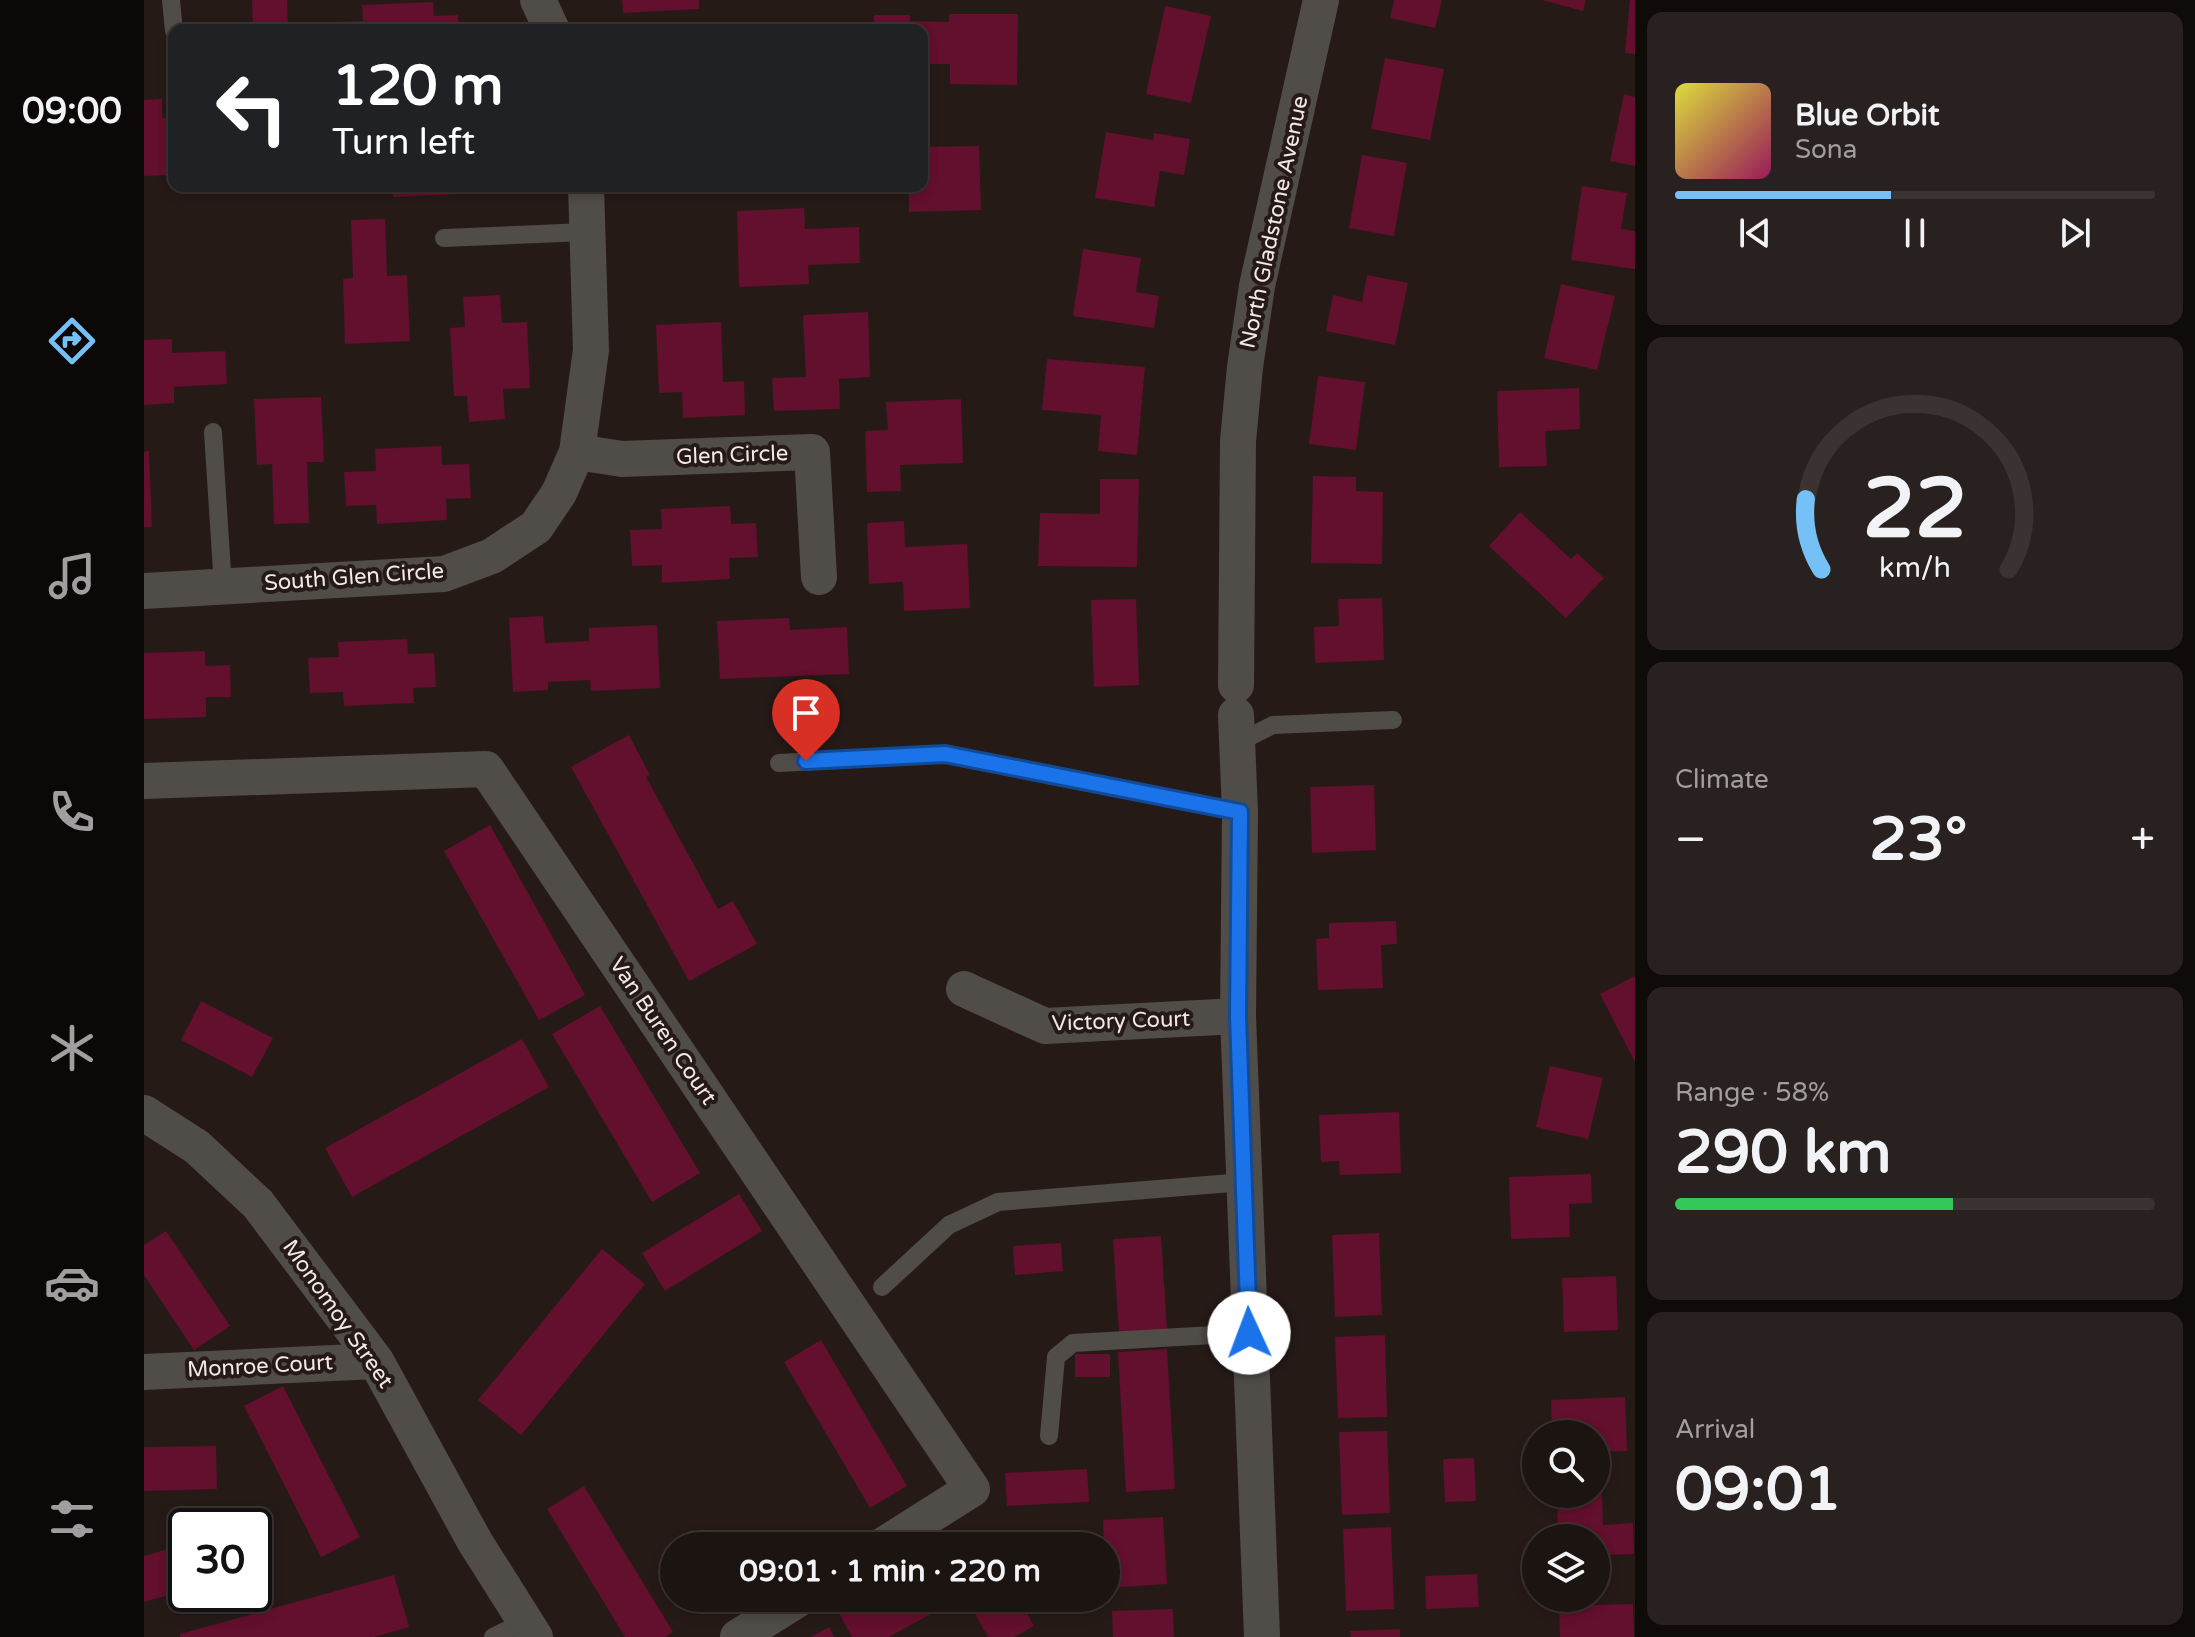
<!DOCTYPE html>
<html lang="en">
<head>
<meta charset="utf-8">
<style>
	body { margin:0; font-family:"Varela Round",sans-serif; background:#29211f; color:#f1f3f6; height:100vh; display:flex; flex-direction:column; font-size:30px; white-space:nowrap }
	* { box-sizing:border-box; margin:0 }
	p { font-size:26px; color:#a09e9f }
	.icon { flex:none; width:44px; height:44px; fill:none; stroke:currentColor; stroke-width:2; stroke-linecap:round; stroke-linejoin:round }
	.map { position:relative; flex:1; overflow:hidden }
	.side { display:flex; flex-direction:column; gap:12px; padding:12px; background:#0f0b09; width:560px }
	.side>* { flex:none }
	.guide { position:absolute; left:24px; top:24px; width:760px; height:168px; border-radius:16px; box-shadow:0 4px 12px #0003,0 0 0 2px #3a3331; background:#202124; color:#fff; overflow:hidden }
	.controls { position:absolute; left:1378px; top:1420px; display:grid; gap:16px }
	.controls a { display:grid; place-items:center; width:88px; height:88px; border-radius:50%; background:#1c1411; box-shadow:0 4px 12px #0003,0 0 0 2px #3a3331; font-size:40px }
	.speed { position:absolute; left:24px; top:1508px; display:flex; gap:16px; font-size:40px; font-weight:700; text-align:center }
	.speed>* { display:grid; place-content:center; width:104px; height:104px; border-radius:50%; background:#1c1411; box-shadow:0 4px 12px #0003,0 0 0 2px #3a3331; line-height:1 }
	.speed .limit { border:4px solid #111; border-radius:12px; background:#fff; color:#111 }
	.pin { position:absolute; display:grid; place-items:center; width:68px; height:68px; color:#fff; margin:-82px -34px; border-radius:50% 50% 50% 0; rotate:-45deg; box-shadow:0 0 8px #0007 }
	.pin .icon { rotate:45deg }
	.me { position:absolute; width:88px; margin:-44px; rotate:358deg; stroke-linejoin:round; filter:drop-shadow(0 0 6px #0008) }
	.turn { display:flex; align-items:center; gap:28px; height:168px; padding:0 32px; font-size:36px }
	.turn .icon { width:104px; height:104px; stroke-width:2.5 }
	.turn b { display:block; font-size:56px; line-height:68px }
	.big { font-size:60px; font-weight:800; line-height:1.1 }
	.side .card { flex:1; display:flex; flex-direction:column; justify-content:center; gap:12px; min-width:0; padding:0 28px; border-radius:16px; background:#29211f }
	.side .dial { align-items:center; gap:0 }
	.dial svg { height:208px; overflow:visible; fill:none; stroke:#3a3331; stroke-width:7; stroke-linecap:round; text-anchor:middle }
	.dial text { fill:#f1f3f6; stroke:none }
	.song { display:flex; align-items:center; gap:24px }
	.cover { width:96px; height:96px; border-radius:12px; background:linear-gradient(135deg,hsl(60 70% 55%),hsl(330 70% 35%)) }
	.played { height:8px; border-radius:4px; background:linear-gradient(90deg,#75c0f6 45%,#3a3331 45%) }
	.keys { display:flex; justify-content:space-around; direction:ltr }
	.heat { display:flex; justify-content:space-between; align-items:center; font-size:44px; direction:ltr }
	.charge { height:12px; border-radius:6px; background:linear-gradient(90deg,#34c759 58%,#3a3331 0) }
	.trip { position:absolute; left:516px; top:1532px; width:460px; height:80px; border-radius:40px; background:#1c1411; box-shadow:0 4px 12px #0003,0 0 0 2px #3a3331; font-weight:800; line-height:80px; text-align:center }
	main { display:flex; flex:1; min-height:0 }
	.menu { display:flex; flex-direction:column; width:144px; justify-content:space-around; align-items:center; background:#0b0807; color:#a09e9f }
	.menu .icon { width:56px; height:56px }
	.menu .selected { color:#75c0f6 }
	.menu b { font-size:36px; color:#f1f3f6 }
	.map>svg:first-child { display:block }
</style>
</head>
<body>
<main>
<nav class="menu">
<b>09:00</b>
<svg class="icon selected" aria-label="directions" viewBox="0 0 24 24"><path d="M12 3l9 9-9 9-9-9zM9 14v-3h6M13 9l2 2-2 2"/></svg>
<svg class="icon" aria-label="music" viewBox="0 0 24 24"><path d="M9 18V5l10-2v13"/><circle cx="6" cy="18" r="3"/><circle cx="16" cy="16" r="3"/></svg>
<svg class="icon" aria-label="phone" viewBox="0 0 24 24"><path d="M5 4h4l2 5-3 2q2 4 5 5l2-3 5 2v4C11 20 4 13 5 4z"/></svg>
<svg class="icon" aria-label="climate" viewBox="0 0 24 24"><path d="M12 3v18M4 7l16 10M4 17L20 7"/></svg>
<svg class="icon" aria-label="car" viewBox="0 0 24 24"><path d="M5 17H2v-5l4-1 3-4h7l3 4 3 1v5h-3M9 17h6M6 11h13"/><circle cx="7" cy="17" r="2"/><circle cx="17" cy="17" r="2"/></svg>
<svg class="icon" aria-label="filters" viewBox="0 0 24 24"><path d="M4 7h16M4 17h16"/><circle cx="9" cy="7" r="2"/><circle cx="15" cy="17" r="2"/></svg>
</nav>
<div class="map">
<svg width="1491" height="1637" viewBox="0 0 1491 1637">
	<rect width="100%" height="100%" fill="#261a17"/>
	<path fill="#630f2e" d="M 108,0 L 143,0 L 144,30 L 109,30 Z
		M 478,0 L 555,0 L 555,9 L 479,13 Z
		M 1250,0 L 1298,0 L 1291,28 L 1246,18 Z
		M 1398,0 L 1442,0 L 1439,11 Z
		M 1486,0 L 1491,0 L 1491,54 L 1481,53 Z
		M 289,2 L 290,16 L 314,15 L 315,30 L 190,30 L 189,22 L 219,21 L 218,5 Z
		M 1021,6 L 1067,16 L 1047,103 L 1002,94 Z
		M 805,14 L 874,14 L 873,85 L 806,84 L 806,64 L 778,64 L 778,30 L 730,30 L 730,15 L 766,15 L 766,21 L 805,22 Z
		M 1241,58 L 1300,69 L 1286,140 L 1227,129 Z
		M 1480,94 L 1491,97 L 1491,166 L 1466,161 Z
		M 18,99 L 18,118 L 30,117 L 30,154 L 22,154 L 23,175 L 0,176 L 0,100 Z
		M 962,132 L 1009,140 L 1010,133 L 1046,139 L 1040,175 L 1016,171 L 1010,207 L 951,198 Z
		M 835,146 L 837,210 L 765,212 L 765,186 L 778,186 L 778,147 Z
		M 1218,155 L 1263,163 L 1250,236 L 1205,228 Z
		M 248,186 L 318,186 L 318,194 L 249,197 Z
		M 1438,186 L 1483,193 L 1477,229 L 1491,231 L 1491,269 L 1427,260 Z
		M 660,208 L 661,229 L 715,227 L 716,263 L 664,265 L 665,284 L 595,287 L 593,211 Z
		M 241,219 L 243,276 L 263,275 L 266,341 L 201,344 L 199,279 L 209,278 L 207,220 Z
		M 939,249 L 997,258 L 992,292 L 1015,296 L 1010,328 L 929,316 Z
		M 1223,275 L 1264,283 L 1251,345 L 1182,331 L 1189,295 L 1218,302 Z
		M 1417,284 L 1471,296 L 1453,370 L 1400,358 Z
		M 356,295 L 358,323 L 383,322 L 386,388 L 359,389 L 361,419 L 325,422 L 323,396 L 310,396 L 306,328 L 321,327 L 319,297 Z
		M 724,312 L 726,377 L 695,379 L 696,409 L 630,411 L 628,378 L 662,377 L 659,315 Z
		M 577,322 L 579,382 L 600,381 L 601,415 L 539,418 L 538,392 L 515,393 L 512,325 Z
		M 28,339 L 28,353 L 81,351 L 83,384 L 30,387 L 30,403 L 0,405 L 0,340 Z
		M 903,359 L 1001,367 L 993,455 L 954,451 L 957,415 L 898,410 Z
		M 1174,376 L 1221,382 L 1212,450 L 1165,444 Z
		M 1435,388 L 1436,429 L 1401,431 L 1403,466 L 1355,467 L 1353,391 Z
		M 177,397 L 180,462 L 163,462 L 165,523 L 130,524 L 128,464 L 113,465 L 110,399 Z
		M 817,399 L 819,463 L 756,465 L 757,491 L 723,492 L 721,431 L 744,430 L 742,402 Z
		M 297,446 L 298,465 L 325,464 L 327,498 L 302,499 L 303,520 L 233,524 L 232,505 L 202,506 L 200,472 L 232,471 L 231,449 Z
		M 5,451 L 8,527 L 0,527 L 0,452 Z
		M 1169,476 L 1212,477 L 1212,491 L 1239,492 L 1238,564 L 1167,563 Z
		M 956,479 L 995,479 L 993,567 L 894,566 L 896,513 L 956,514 Z
		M 586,506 L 587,524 L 612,523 L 614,557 L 585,558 L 586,579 L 518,583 L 518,565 L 488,566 L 486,530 L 518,529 L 517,509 Z
		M 1376,512 L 1427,559 L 1433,553 L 1460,578 L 1422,618 L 1345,546 Z
		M 760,521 L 761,547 L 823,544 L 826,608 L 760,611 L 759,582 L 725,584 L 723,523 Z
		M 1238,598 L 1240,660 L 1171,663 L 1170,627 L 1195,626 L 1194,599 Z
		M 992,599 L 995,685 L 950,687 L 947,600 Z
		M 399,616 L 401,643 L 445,641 L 445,628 L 513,625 L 516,688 L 447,691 L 446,680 L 404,682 L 404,690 L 369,692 L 365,618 Z
		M 645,618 L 646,630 L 703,627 L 705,674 L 576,679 L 573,621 Z
		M 263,639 L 264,654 L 290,653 L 292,687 L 269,688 L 270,703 L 200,706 L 199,692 L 166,693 L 164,658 L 195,657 L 194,642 Z
		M 61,651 L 61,666 L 86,665 L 87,697 L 62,697 L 62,717 L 0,719 L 0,653 Z
		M 485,735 L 506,775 L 502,777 L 574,909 L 589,901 L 613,944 L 545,981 L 427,767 Z
		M 1230,785 L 1232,850 L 1168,853 L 1166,787 Z
		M 346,825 L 441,995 L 395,1020 L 300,851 Z
		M 1252,921 L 1253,944 L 1237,945 L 1239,988 L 1174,990 L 1172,939 L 1185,938 L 1185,923 Z
		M 1491,976 L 1491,1062 L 1456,994 Z
		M 57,1001 L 129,1038 L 108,1077 L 37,1040 Z
		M 456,1006 L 556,1173 L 508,1202 L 408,1034 Z
		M 378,1039 L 405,1087 L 208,1197 L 181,1148 Z
		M 1406,1066 L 1459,1078 L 1444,1139 L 1392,1127 Z
		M 1255,1112 L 1257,1173 L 1196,1175 L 1195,1161 L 1177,1162 L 1175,1115 Z
		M 1447,1174 L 1448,1203 L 1425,1204 L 1426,1237 L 1367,1239 L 1365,1177 Z
		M 595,1194 L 618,1231 L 521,1291 L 498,1253 Z
		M 22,1231 L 86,1326 L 50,1350 L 0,1275 L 0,1245 Z
		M 1235,1233 L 1238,1315 L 1191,1317 L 1188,1235 Z
		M 1017,1236 L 1023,1330 L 975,1333 L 969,1239 Z
		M 917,1243 L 919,1271 L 871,1275 L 869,1246 Z
		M 458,1249 L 501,1284 L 377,1435 L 334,1400 Z
		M 1472,1276 L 1474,1330 L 1420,1332 L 1418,1278 Z
		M 1241,1335 L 1243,1417 L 1194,1418 L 1191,1337 Z
		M 677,1340 L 763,1486 L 726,1508 L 640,1362 Z
		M 1023,1349 L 1031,1489 L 982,1492 L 974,1352 Z
		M 931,1354 L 966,1354 L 966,1377 L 931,1377 Z
		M 139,1386 L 216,1537 L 177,1557 L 100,1406 Z
		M 1481,1397 L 1483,1451 L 1452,1452 L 1452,1434 L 1408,1434 L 1407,1400 Z
		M 1243,1431 L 1246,1513 L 1198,1515 L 1195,1432 Z
		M 72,1446 L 73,1489 L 0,1491 L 0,1447 Z
		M 1330,1458 L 1332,1501 L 1301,1502 L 1299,1459 Z
		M 943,1469 L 945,1502 L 863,1506 L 861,1473 Z
		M 440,1486 L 529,1632 L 521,1637 L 481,1637 L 403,1509 Z
		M 1458,1492 L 1459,1525 L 1489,1523 L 1490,1554 L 1452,1555 L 1452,1538 L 1414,1538 L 1413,1494 Z
		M 1019,1517 L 1023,1584 L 962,1588 L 962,1546 L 960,1546 L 959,1520 Z
		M 117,1523 L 129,1565 L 110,1571 L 110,1525 Z
		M 1247,1527 L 1250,1609 L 1202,1611 L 1199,1529 Z
		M 838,1531 L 846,1546 L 811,1546 Z
		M 42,1544 L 42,1590 L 0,1602 L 0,1556 Z
		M 1333,1574 L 1335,1607 L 1282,1609 L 1281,1576 Z
		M 250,1575 L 265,1627 L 230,1637 L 36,1637 L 36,1634 Z
		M 715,1598 L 816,1598 L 745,1637 L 708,1637 L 693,1610 Z
		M 822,1598 L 875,1598 L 890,1626 L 870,1637 L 844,1637 Z
		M 1489,1604 L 1490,1637 L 1416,1637 L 1415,1606 Z
		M 1029,1609 L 1030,1637 L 969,1637 L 968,1611 Z
		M 685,1627 L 690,1637 L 667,1637 Z
		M 1256,1629 L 1256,1637 L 1207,1637 L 1206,1631 Z"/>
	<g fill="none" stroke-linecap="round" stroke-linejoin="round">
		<path stroke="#504c48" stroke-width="18" d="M 27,0 L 30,31
			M 300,238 L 442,232
			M 69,432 L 79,587
			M 1093,749 L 1107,736 L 1129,725 L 1249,720
			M 635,763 L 801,754 L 1096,812
			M 738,1287 L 805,1225 L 854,1202 L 1100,1182
			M 905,1436 L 912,1357 L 929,1343 L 1105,1333
			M 349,1637 L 381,1621"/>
		<path stroke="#504c48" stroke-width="36" d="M 394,0 L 408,30
			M 433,452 L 478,459 L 668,452 L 675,577
			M 0,591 L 300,574 L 348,556 L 392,527 L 415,493 L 433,452 L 447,350 L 442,186
			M 1092,685 L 1094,441 L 1101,367 L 1113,286 L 1177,0
			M 1092,715 L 1096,812 L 1094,1016 L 1118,1637
			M 0,781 L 342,769 L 828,1489 L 738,1546
			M 820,989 L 901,1026 L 1094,1016
			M 0,1113 L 53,1147 L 114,1204 L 232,1361 L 331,1542 L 391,1637
			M 0,1372 L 232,1361
			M 594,1637 L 656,1598"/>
	</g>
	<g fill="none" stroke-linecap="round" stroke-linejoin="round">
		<defs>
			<path id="route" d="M 662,761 L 801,754 L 1096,812 L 1094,1016 L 1105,1333"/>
		</defs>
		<use href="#route" stroke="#114b97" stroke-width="20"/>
		<use href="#route" stroke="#1a73e8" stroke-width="14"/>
	</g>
	<g text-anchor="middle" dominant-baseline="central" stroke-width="8" stroke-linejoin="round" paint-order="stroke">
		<g font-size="22" fill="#f2e9e7" stroke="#261a17">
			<text transform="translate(1130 222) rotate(-78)">North Gladstone Avenue</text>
			<text transform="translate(588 455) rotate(-2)">Glen Circle</text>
			<text transform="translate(210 577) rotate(-4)">South Glen Circle</text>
			<text transform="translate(977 1021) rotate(-2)">Victory Court</text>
			<text transform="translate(519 1031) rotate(56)">Van Buren Court</text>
			<text transform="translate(194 1314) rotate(55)">Monomoy Street</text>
			<text transform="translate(116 1366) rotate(-3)">Monroe Court</text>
		</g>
	</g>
</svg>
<div class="controls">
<a><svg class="icon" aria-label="search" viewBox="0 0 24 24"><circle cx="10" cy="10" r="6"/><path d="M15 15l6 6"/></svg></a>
<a><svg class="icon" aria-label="layers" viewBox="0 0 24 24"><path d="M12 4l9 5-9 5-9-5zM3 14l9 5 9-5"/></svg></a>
</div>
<div class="speed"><div class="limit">30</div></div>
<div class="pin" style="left:662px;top:761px;background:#d93025"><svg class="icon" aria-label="arrive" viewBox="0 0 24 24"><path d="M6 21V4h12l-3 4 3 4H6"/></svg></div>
<svg class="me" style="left:1105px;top:1333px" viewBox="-20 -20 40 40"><circle r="19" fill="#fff"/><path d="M0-13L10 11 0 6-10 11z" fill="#1a73e8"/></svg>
<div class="trip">09:01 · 1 min · 220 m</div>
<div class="guide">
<div class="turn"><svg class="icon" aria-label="left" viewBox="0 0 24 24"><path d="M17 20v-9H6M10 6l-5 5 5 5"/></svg><div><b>120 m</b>Turn left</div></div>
</div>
</div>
<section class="side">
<div class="card">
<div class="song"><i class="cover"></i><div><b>Blue Orbit</b><p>Sona</p></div></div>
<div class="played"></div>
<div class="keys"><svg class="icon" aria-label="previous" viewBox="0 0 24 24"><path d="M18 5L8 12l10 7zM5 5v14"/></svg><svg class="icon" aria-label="pause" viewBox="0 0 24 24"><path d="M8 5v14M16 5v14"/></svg><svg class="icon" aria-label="next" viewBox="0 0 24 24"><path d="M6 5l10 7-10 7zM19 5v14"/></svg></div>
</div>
<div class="card dial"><svg viewBox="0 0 100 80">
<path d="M14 69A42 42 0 1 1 86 69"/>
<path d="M14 69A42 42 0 0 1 8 42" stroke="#75c0f6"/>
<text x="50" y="56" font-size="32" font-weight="700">22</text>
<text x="50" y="72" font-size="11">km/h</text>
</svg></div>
<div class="card"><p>Climate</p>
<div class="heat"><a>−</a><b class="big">23°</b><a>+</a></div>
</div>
<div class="card"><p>Range · 58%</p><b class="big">290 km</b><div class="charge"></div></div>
<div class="card"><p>Arrival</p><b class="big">09:01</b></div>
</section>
</main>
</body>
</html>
